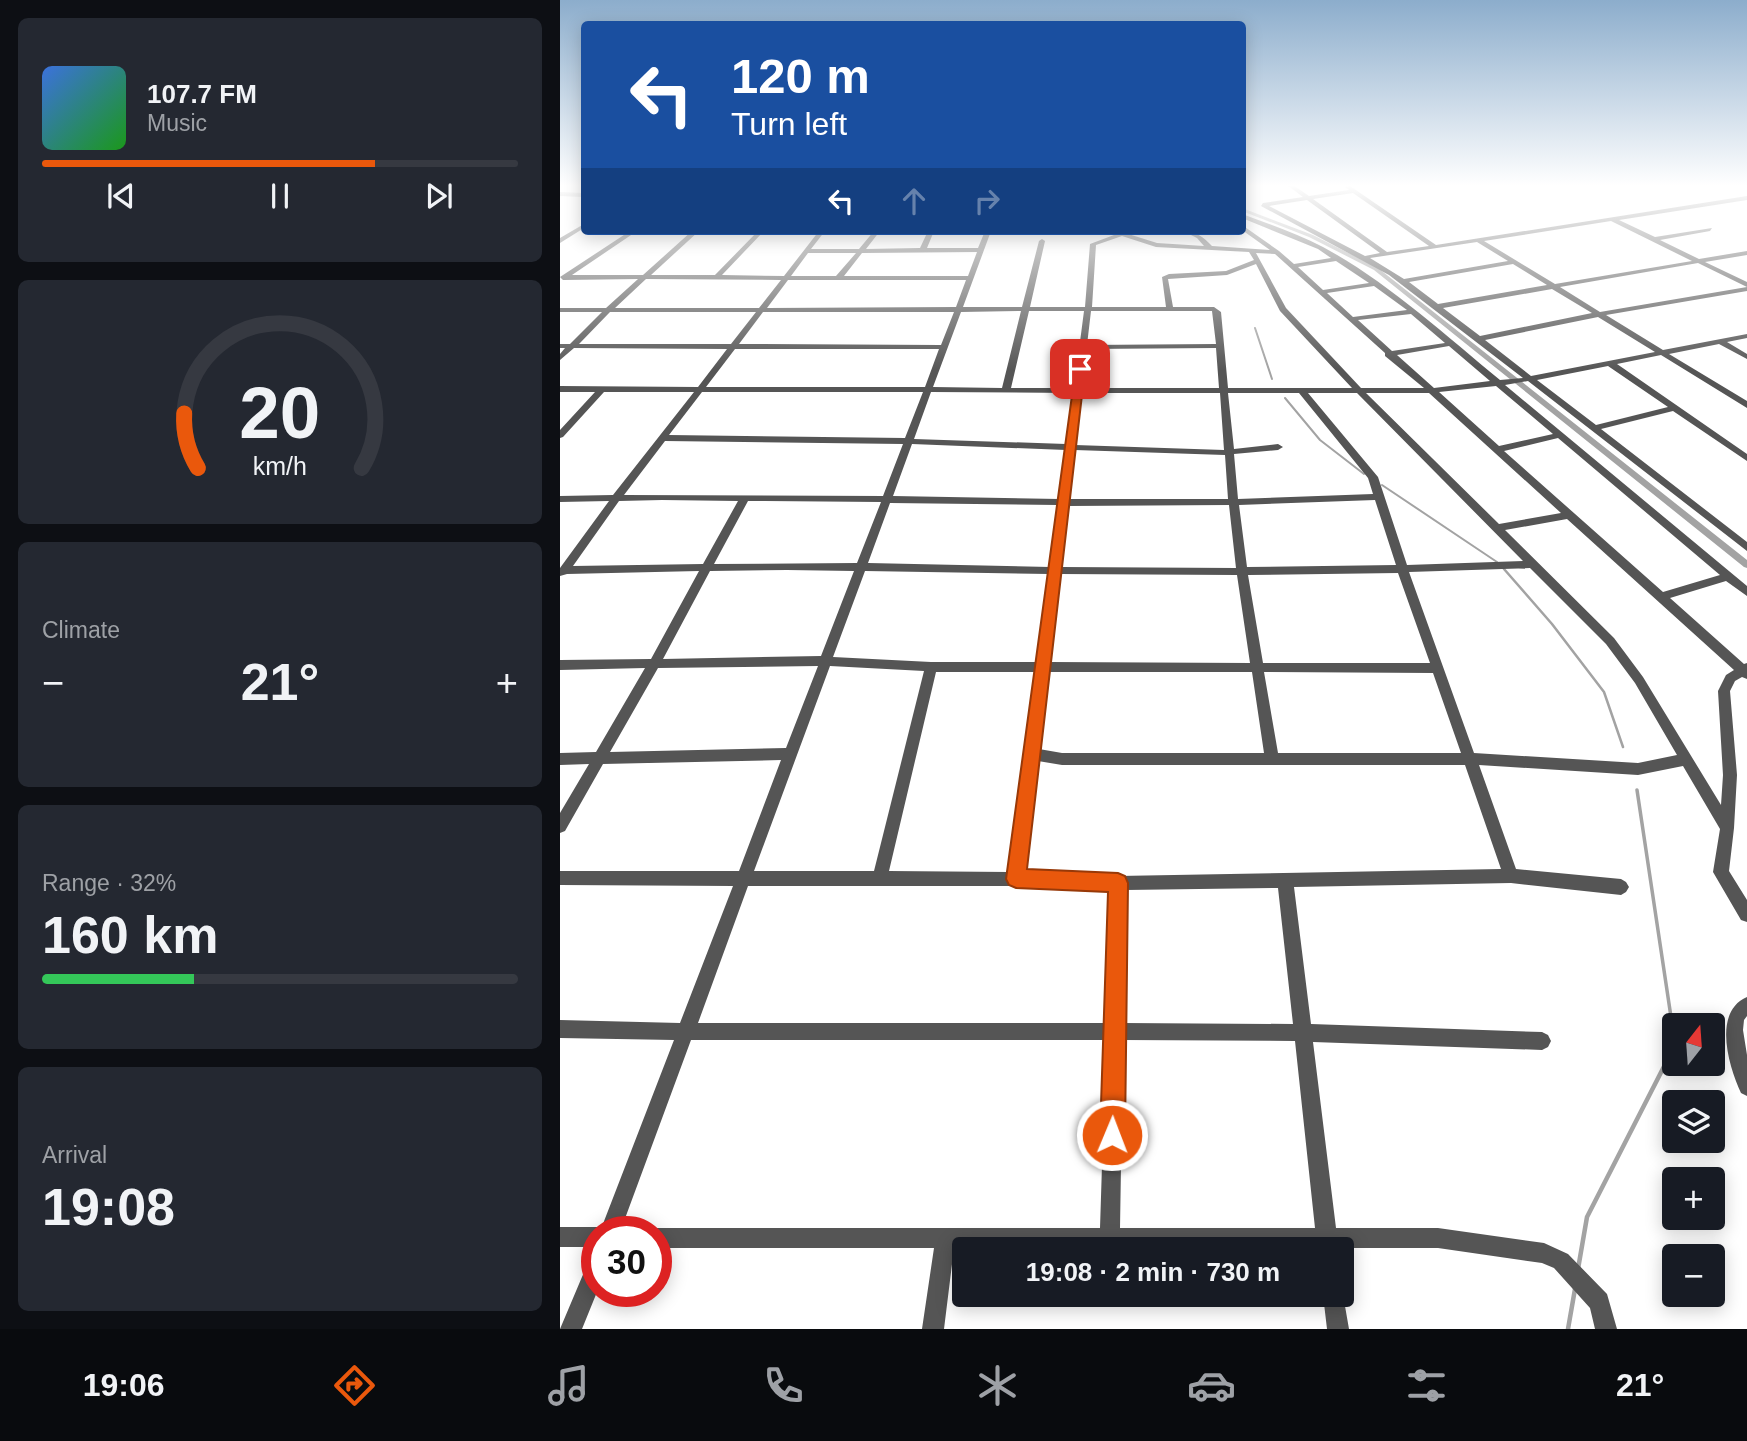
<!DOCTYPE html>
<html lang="en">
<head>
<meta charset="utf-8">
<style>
	body { margin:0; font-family:Arial,sans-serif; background:#242831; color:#f1f3f6; height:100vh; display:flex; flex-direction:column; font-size:26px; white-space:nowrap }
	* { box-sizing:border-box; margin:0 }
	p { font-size:23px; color:#9ea1a6 }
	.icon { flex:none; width:38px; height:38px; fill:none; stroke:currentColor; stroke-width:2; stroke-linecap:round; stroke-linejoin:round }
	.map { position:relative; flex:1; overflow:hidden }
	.details { display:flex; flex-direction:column; gap:18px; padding:18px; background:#0d0f14; width:560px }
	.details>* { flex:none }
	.top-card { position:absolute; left:21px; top:21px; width:665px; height:214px; border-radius:7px; box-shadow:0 4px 18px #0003; background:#1a4fa0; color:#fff; overflow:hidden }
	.needle { width:46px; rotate:17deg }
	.controls { position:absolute; left:1102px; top:1013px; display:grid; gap:14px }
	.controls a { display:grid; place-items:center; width:63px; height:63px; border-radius:7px; background:#171b24; box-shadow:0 4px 18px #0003; font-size:35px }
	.speed { position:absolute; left:21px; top:1216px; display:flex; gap:14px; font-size:35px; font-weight:700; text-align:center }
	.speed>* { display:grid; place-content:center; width:91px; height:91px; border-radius:50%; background:#171b24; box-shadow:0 4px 18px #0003; line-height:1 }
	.speed .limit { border:10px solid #d22; background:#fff; color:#111 }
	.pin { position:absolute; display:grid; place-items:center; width:60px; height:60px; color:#fff; margin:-30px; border-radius:14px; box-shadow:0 4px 10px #0006 }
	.me { position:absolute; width:77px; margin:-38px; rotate:1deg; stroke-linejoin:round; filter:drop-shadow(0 0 5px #0008) }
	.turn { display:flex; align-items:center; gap:24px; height:147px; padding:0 35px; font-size:32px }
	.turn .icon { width:91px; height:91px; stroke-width:2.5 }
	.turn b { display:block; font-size:49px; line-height:60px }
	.lanes { display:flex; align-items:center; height:66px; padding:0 35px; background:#0003; justify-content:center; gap:35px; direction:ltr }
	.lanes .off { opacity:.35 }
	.big { font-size:52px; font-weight:700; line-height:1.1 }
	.details .widget { flex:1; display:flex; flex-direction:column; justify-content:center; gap:10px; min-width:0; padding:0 24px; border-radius:10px; background:#242831 }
	.details .dial { align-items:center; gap:0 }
	.dial svg { height:182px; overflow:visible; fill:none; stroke:#363941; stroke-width:7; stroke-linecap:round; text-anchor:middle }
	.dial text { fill:#f1f3f6; stroke:none }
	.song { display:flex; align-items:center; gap:21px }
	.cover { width:84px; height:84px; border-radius:10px; background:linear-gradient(135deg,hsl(220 70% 55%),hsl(120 70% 35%)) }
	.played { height:7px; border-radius:4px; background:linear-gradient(90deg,#ea580c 70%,#363941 70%) }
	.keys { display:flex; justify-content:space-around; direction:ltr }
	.heat { display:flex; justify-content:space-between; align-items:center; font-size:38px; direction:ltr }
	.charge { height:10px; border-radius:5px; background:linear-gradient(90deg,#34c759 32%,#363941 0) }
	.trip { position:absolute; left:392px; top:1237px; width:402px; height:70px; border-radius:7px; background:#171b24; box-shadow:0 4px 18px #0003; font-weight:700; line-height:70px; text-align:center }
	.dock { display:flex; height:112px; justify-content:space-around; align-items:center; background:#090b0e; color:#9ea1a6 }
	.dock .icon { width:49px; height:49px }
	.dock .on { color:#ea580c }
	.dock b { font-size:32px; color:#f1f3f6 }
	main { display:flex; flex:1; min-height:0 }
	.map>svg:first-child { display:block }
</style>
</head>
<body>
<main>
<section class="details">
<div class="widget">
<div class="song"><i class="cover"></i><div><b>107.7 FM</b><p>Music</p></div></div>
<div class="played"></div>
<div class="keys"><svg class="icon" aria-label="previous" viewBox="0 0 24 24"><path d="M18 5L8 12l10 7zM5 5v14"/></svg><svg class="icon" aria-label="pause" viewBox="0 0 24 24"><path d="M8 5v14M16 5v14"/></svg><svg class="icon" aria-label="next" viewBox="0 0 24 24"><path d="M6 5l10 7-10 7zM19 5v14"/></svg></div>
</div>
<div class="widget dial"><svg viewBox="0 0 100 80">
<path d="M14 69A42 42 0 1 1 86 69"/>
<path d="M14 69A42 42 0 0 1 8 45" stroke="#ea580c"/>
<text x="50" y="56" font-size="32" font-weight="700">20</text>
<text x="50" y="72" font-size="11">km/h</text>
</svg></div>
<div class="widget"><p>Climate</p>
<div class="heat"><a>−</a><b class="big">21°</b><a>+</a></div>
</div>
<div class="widget"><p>Range · 32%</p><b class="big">160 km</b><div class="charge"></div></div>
<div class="widget"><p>Arrival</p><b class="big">19:08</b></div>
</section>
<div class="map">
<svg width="1187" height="1329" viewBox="0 0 1187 1329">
	<rect width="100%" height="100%" fill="#fff"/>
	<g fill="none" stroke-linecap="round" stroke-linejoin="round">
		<path stroke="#a3a3a3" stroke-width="2" d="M 695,328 L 712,379
			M 725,398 L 760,440 L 804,474
			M 822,485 L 937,562"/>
		<path stroke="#a3a3a3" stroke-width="2.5" d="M 944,569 L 992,624 L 1044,692 L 1063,747"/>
		<path stroke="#a3a3a3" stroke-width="3.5" d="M 1077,790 L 1111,1017"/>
		<path stroke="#a3a3a3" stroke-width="4.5" d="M 1111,1015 L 1115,1045
			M 1018,1269 L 1027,1217 L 1115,1045
			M 1008,1329 L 1015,1289"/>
		<path fill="#a3a3a3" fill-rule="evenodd" d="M 682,208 L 753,235 L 818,268 L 1187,560 L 1187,568 L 1184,567 L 814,270 L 749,237 L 682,211 Z"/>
		<path fill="#555" fill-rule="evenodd" d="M 727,185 L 733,185 L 749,196 L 789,190 L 785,187 L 790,186 L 876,245 L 1187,196 L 1187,200 L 1059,220 L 1095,237 L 1152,228 L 1150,231 L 1100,240 L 1139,259 L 1187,251 L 1187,255 L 1145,262 L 1187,282 L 1187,291 L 1046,315 L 1103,350 L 1187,334 L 1187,338 L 1167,342 L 1187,354 L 1187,359 L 1159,344 L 1109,354 L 1187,401 L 1187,408 L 1101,355 L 1057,364 L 1187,454 L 1187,461 L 1113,411 L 1041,429 L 1187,542 L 1187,551 L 968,381 L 945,385 L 1187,586 L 1187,596 L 1166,581 L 1110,598 L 1184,664 L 1187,663 L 1187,679 L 1182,677 L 1175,681 L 1170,691 L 1177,775 L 1174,828 L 1169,871 L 1187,900 L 1187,922 L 1181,920 L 1153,872 L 1160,829 L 1123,766 L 1078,775 L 919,765 L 956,869 L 1061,879 L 1066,882 L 1069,887 L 1066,892 L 1061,895 L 951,883 L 734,887 L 751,1024 L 982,1032 L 988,1035 L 991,1041 L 988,1047 L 982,1050 L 753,1042 L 776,1228 L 878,1228 L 984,1243 L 1008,1254 L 1047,1294 L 1057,1329 L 1035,1329 L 1030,1308 L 994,1268 L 982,1263 L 878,1248 L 394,1248 L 384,1329 L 362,1329 L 374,1248 L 96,1248 L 96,1232 L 88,1232 L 96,1228 L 540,1228 L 546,1040 L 131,1040 L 60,1232 L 37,1232 L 37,1247 L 0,1247 L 0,1227 L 37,1227 L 41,1229 L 114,1040 L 0,1038 L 0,1020 L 120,1023 L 173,886 L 0,885 L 0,871 L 179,871 L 221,760 L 43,764 L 5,831 L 0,833 L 0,813 L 29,764 L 0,765 L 0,753 L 36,752 L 85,668 L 0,670 L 0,660 L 91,659 L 139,571 L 7,574 L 0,576 L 0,568 L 49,501 L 0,502 L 0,496 L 53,495 L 134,392 L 44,392 L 3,437 L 0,438 L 0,430 L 35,392 L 0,392 L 0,386 L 138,387 L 167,349 L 14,348 L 0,360 L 0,354 L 5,348 L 0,348 L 0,344 L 10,344 L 42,312 L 0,312 L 0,308 L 46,308 L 78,279 L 3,280 L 0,277 L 70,231 L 77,231 L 12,275 L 83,275 L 132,231 L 139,231 L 91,275 L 155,275 L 198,231 L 204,231 L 162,275 L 224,276 L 259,231 L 265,231 L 251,249 L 299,249 L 314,231 L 320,231 L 306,249 L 360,248 L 368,231 L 374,231 L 367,248 L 418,248 L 425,231 L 431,231 L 403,307 L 462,307 L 479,241 L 482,239 L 485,241 L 470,307 L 525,307 L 530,244 L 562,232 L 597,243 L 644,246 L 637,238 L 623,231 C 636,231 643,237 652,246 L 710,250 L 682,230 L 682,225 L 719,251 L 734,264 L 771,258 L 758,249 L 682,218 L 682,214 C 709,224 738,234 763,247 C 826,281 883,333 940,380 L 963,378 L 829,275 L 701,206 L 703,203 L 743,197 ZM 793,193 L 869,246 L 827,252 L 753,199 ZM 747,200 L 820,253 L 805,256 L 709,206 ZM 1051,221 L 1132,261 L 995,284 L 924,241 ZM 562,236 L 596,247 L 689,252 L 694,260 L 666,271 L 609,274 L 602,277 L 606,307 L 532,307 L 536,245 ZM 917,242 L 948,261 L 844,279 L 810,258 ZM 417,252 L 408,276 L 284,276 L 302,253 ZM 248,253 L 296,253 L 276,276 L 231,276 ZM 696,253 L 715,254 L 825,353 L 825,356 L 864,388 L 801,388 L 726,308 ZM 776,261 L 809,283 L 763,290 L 738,267 ZM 1138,263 L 1187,287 L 1040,312 L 1000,287 ZM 696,264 L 720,311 L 792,388 L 668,388 L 661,312 L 654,307 L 613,307 L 608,279 L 667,275 ZM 953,264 L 987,285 L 878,304 L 849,282 ZM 86,279 L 221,280 L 199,308 L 55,308 ZM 228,280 L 406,280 L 396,307 L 207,308 ZM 814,286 L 847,310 L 793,317 L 767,293 ZM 992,289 L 1032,313 L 920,336 L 883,308 ZM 461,311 L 442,388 L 373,387 L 401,312 ZM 469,311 L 524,311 L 514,388 L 451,388 ZM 531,311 L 652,311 L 656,344 L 527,345 ZM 50,312 L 196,312 L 171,344 L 19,344 ZM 203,312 L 394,312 L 381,345 L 179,344 ZM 851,314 L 885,343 L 832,351 L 798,320 ZM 1038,317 L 1095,352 L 971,376 L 925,340 ZM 889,346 L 930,381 L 874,388 L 837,355 ZM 656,348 L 659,388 L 522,388 L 527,349 ZM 175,349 L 379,349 L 365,387 L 146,387 ZM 1048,366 L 1108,407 L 1036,425 L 977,380 ZM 936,386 L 993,434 L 939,446 L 879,392 ZM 142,392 L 363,392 L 345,438 L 109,435 ZM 371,392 L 513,393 L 506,444 L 354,439 ZM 522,393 L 660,393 L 664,450 L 515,445 ZM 668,393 L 739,393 L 808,478 L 813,494 L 678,499 L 674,454 L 718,450 L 723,447 L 718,444 L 674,449 ZM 748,393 L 797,393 L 963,561 L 847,565 L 818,477 ZM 806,393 L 869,393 L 1001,513 L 939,524 ZM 998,438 L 1160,575 L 1103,592 L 944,451 ZM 105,441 L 343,444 L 323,496 L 64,495 ZM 352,444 L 506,450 L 499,499 L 333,496 ZM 515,450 L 665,455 L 668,499 L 509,499 ZM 102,500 L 178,501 L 143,564 L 13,566 L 59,501 ZM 815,500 L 836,565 L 687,567 L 679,505 ZM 188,501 L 205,501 L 321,502 L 297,563 L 154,564 ZM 330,503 L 498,505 L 490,567 L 308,563 ZM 669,505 L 676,568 L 501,567 L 508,506 ZM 1007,519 L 1174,670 L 1166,675 L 1158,691 L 1163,775 L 1161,805 L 1083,677 L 1054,638 L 945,530 ZM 970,568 L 1046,644 L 1075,683 L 1117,755 L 1078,763 L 914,753 L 849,572 ZM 227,570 L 294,571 L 261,656 L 103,659 L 150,571 ZM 305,571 L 489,574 L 477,662 L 371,662 L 273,657 ZM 838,573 L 870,663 L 703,663 L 688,575 ZM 500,574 L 677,575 L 690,663 L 489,662 ZM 258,666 L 226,748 L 50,752 L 98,668 ZM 270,666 L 364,671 L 314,871 L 194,871 ZM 376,672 L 476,672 L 449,872 L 329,871 ZM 488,672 L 692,672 L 704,753 L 502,753 L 479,749 ZM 704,672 L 873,673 L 901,753 L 718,753 ZM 478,761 L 502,765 L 905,765 L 941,869 L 558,876 L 464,872 ZM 188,886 L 456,886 L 550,890 L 546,1023 L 138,1023 ZM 718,888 L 733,1024 L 563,1023 L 566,890 ZM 563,1040 L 735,1041 L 755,1228 L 560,1228 Z
			M 0,192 L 24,193 L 24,197 L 0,196 Z
			M 24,224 L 24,228 L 0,243 L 0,238 Z
			M 1187,997 L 1187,1016 L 1184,1020 L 1183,1030 L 1187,1055 L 1187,1096 L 1181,1093 C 1169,1067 1152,1012 1187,997 Z
			M 37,1255 L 37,1292 L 22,1329 L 0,1329 L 30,1258 Z
			M 782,1289 L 789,1329 L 767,1329 L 763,1295 L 782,1295 Z"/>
	</g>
	<linearGradient id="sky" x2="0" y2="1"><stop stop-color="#8cadcc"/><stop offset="0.5" stop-color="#fff"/><stop offset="1" stop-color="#fff" stop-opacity="0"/></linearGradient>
	<rect width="1187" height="371" fill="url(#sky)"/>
	<path fill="#ea580c" stroke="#983908" stroke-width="2" d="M 516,366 L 525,369 L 467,869 L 558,873 L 565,876 L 568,883 L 565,1135 L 561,1144 L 552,1148 L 544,1144 L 540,1135 L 548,892 L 456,888 L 449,885 L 446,879 Z"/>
</svg>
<div class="controls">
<a><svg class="needle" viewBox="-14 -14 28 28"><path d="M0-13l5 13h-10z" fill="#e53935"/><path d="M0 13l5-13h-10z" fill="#9ea1a6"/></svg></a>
<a><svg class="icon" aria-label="layers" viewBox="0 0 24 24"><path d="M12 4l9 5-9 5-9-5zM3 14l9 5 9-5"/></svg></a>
<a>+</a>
<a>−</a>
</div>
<div class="speed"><div class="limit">30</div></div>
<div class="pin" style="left:520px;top:369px;background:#d93025"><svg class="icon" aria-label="arrive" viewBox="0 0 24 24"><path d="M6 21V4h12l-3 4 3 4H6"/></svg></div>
<svg class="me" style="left:552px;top:1135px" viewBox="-20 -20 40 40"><circle r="17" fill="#ea580c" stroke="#fff" stroke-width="3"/><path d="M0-11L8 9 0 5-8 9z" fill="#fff"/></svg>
<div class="trip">19:08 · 2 min · 730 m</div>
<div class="top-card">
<div class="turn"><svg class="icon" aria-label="left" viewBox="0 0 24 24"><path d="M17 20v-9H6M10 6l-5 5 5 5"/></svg><div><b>120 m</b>Turn left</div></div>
<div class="lanes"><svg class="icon" aria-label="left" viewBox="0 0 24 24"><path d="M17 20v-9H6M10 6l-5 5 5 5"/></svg><svg class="icon off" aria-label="ahead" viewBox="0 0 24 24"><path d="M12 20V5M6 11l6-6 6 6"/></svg><svg class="icon off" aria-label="right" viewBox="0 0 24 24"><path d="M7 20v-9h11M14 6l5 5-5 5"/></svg></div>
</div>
</div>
</main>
<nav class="dock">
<b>19:06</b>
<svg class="icon on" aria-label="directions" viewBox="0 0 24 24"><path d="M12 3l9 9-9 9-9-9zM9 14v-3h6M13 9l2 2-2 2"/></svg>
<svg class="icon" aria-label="music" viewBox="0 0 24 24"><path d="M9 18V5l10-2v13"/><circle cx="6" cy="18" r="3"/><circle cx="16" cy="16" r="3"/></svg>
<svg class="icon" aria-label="phone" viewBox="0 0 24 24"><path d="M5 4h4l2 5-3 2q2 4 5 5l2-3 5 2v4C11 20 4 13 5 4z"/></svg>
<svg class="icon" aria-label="climate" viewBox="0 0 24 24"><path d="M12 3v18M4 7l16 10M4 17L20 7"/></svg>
<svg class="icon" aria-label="car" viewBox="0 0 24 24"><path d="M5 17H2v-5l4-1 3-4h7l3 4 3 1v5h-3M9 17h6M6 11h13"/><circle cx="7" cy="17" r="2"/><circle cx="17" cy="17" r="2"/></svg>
<svg class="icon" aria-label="filters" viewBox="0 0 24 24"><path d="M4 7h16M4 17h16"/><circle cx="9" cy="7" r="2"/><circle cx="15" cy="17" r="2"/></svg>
<b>21°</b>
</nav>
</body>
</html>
